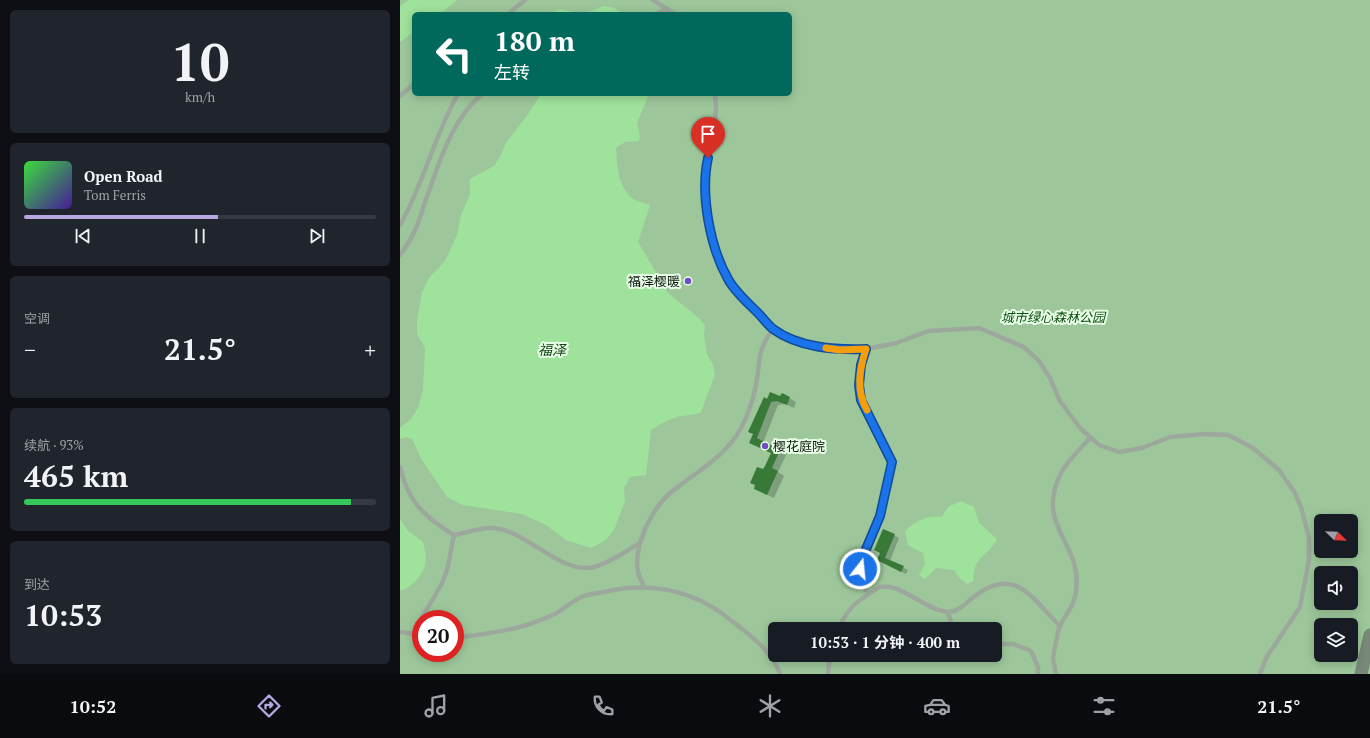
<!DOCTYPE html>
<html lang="zh">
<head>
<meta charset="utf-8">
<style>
	body { margin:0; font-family:"PT Serif","Noto Sans SC",serif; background:#20242c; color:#f1f3f6; height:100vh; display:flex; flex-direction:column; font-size:15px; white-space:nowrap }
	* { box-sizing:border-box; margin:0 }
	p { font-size:13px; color:#9ea1a6 }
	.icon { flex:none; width:22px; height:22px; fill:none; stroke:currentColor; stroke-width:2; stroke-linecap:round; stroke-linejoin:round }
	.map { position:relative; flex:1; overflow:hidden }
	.details { display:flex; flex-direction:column; gap:10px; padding:10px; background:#0d0f14; width:400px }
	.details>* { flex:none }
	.top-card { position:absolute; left:12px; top:12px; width:380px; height:84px; border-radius:6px; box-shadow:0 2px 10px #0003; background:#00695c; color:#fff; overflow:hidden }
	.needle { width:26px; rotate:113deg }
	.controls { position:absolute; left:914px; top:514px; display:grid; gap:8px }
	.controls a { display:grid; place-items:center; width:44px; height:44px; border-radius:6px; background:#171b24; box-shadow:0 2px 10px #0003; font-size:20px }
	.speed { position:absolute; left:12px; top:610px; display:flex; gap:8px; font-size:20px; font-weight:700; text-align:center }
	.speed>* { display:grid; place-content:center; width:52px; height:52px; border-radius:50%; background:#171b24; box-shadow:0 2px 10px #0003; line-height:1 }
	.speed .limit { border:6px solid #d22; background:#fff; color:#111 }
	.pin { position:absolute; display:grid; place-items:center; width:34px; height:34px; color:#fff; margin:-41px -17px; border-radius:50% 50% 50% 0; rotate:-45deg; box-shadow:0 0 4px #0007 }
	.pin .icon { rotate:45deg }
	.me { position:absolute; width:44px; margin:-22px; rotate:16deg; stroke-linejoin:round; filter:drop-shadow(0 0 3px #0008) }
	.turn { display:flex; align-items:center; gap:14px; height:84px; padding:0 16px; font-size:18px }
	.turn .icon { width:52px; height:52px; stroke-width:2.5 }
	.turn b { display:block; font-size:28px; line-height:34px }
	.big { font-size:30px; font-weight:700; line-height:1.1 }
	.details .widget { flex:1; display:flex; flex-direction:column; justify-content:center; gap:6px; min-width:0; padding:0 14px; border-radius:6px; background:#20242c }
	.details .dial { align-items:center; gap:0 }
	.dial b { font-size:52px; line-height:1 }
	.song { display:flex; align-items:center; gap:12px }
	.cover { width:48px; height:48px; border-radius:6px; background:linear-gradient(135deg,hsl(120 70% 55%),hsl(260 70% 35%)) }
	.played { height:4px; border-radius:2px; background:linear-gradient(90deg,#b7a7e0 55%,#363941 55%) }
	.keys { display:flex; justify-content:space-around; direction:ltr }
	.heat { display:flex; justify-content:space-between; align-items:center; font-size:22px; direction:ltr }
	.charge { height:6px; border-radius:3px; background:linear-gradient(90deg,#34c759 93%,#363941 0) }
	.trip { position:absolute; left:368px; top:622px; width:234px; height:40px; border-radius:6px; background:#171b24; box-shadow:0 2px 10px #0003; font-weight:700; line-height:40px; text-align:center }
	.dock { display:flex; height:64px; justify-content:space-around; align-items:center; background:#090b0e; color:#9ea1a6 }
	.dock .icon { width:28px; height:28px }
	.dock .active { color:#b7a7e0 }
	.dock b { font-size:18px; color:#f1f3f6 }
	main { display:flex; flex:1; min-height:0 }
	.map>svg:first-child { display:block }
</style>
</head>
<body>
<main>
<section class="details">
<div class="widget dial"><b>10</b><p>km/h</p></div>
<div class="widget">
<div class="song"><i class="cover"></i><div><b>Open Road</b><p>Tom Ferris</p></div></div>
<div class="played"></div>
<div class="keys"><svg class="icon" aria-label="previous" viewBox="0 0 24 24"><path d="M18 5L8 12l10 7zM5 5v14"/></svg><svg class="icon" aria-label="pause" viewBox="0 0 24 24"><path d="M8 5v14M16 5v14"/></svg><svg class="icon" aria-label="next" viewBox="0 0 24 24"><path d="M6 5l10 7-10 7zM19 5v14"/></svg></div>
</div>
<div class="widget"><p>空调</p>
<div class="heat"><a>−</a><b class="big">21.5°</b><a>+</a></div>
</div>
<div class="widget"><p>续航 · 93%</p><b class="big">465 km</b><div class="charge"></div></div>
<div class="widget"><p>到达</p><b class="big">10:53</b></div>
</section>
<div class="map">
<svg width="970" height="674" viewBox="0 0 970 674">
	<rect width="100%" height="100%" fill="#d7f2d5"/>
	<path fill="#9dc79b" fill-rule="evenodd" d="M 0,0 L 970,0 L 970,674 L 0,674 ZM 14,14 L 390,14 L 390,94 L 14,94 ZM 921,521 L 951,521 L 951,551 L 921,551 ZM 921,573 L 951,573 L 951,603 L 921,603 ZM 21,619 L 55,619 L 55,653 L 21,653 ZM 921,625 L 951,625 L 951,655 L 921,655 ZM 375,629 L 595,629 L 595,655 L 375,655 Z"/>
	<path fill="#9ee29b" d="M 9,0 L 57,0 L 40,14 L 14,14 L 14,32 L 0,42 L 0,6 Z
		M 204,6 L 214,8 L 223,14 L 148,14 L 160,9 L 183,14 Z
		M 141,94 L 249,94 L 237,123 L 240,136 L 239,141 L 225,142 L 216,148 C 217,165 218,190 235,200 C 239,202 245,203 250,205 L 238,242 L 268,293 L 300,319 L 305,326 L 304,336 L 307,354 L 313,365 L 315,374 L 301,412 C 294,415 289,415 282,416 C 270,418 261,424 251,430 L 246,475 L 230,477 L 224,488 L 225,501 L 214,530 L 206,540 L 191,548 L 166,540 L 146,525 L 122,514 L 63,505 L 47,497 L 22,460 L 12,439 L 6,437 L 0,439 L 0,428 L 11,419 L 18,408 L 23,391 L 25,348 L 17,334 L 17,320 L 22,292 L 29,278 L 45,261 L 57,235 L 61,215 L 70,194 L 70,179 L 94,166 L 100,157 L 106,143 L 129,113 Z
		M 561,501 L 574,507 L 579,523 L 597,539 C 588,558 574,553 573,581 L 567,584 L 560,579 L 554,570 L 536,568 L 525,579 L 519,575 L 525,564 L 523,553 L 508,545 L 505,531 C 517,521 526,515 542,517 L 548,507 Z
		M 0,519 L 8,531 L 23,542 C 24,547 26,553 26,558 C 26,572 13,587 0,591 Z"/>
	<path fill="#0003" d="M 380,397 L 389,398 L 396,402 L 394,408 L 385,404 L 378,405 L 363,443 L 386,455 L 378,472 L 384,476 L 374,498 L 355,489 L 356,486 L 351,483 L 366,467 L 372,453 L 350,442 L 354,434 L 349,432 L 367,400 Z
		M 494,535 L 499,538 L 490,561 L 508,570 L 506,574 L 483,563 Z"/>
	<path fill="#397938" d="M 370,392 L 380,396 L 382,393 L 390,397 L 387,405 L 377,401 L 371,402 L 357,438 L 380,450 L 372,468 L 378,471 L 367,495 L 354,489 L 355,485 L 350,483 L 357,467 L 363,469 L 365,466 L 371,453 L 349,443 L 353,434 L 348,432 L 364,397 L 367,399 Z
		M 483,529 L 495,534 L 485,558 L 504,566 L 501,572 L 477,560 L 480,553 L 474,550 Z"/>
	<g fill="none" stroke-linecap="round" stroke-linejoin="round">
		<path stroke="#9da89c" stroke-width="4.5" d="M 253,0 L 275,14
			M 108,14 L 125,0
			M 257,14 L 267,8
			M 315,94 L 316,110 L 313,136 L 306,169 L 309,230 L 328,280 L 373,329 L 393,339 L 415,346 L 440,350 L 466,349 L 497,343 L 528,331 L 579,328 L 624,347 L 639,361 L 650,378 L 660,401 L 680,428 L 699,445 L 719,452 L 742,448 L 770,437 L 805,434 L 828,435 L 853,448 L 879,470 L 895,493 L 901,507 L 909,538 L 909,560 L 900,607 L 866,658 L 860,674
			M 0,96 L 14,84
			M 0,225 C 24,183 34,136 58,94
			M 0,255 C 13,239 19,222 25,202 C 39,165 50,121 82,94
			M 466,349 L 461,365 L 459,385 L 461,399 L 492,462 L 480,516 L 461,561 L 459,578 L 468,594
			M 0,467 C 2,474 4,483 8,490 C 16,509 37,525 54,535 C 66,533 81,527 93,528 C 126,530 161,575 194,567 C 210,563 226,551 240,543
			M 244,586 C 242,582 239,577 238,572 C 233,547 251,510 270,493 C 294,473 326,457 341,428 C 348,415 353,400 356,385 C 361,359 356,352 373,329
			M 548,612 L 553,629
			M 438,629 C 444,615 452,605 464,597 C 469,594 475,589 480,587 C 500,582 525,610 548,612 C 557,612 564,605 571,599 C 614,564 630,596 660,626
			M 0,632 L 21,635
			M 13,635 C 21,616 33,601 42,583 C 50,568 50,551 54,535
			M 55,638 C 79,635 104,632 127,625 C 136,622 146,618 155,614 C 164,609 173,600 184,596 C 190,594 198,593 204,592 C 252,581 294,590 332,621 C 351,636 372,651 380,674
			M 595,644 L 613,644 L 631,651 L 638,667 L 638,674
			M 428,674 L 430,655
			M 656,674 C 655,669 654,664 653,659 C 653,656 658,630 660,626 C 665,614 674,608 676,591 C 683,542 634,527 661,473 C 668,460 681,448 690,438"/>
		<path stroke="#788977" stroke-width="13" d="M 961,674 L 970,635"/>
	</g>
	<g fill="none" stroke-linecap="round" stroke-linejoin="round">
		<defs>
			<path id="route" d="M 308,158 C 300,194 310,247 328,279 C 335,292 348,303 358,313 C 363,318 367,324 373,329 C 399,348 435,350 466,349 L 461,365 L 459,385 L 461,400 L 492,462 L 480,516 L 461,561 L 460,569"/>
		</defs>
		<use href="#route" stroke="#114b97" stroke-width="10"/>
		<use href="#route" stroke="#1a73e8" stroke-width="7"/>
		<path stroke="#f59e0b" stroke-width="7" d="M 426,348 L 440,350 L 466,349 C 459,370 456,391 467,410"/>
	</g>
	<g fill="#704bc4" stroke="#e8fee7" stroke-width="1.5">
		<circle cx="288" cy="281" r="4"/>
		<circle cx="365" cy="446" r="4"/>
	</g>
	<g text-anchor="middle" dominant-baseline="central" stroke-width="4" stroke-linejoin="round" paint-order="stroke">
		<g font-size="13" fill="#111b11" stroke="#e8fee7" text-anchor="end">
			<text x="280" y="281">福泽樱暖</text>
			<text x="373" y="446" text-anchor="start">樱花庭院</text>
		</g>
		<g font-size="13" font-style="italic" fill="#0b520f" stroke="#e8fee7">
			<text x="653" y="317">城市绿心森林公园</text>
		</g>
		<g font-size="14" font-style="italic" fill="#154315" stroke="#e8fee7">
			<text x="152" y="349">福泽</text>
		</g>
	</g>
</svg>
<div class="controls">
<a><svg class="needle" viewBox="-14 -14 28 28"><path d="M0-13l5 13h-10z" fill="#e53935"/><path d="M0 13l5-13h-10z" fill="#9ea1a6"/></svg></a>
<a><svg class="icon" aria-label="sound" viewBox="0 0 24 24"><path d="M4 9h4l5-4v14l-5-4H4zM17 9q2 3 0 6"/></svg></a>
<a><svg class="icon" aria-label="layers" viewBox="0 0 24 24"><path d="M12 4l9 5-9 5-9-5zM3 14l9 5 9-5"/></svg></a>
</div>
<div class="speed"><div class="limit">20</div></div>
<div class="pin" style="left:308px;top:158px;background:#d93025"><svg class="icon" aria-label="arrive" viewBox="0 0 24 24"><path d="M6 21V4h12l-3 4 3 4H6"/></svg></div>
<svg class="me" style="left:460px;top:569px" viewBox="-20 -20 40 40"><circle r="17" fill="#1a73e8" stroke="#fff" stroke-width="3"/><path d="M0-11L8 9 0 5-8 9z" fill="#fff"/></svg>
<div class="trip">10:53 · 1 分钟 · 400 m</div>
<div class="top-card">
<div class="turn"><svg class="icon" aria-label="left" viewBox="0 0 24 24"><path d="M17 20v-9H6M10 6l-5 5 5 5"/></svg><div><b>180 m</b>左转</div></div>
</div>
</div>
</main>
<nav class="dock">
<b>10:52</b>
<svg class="icon active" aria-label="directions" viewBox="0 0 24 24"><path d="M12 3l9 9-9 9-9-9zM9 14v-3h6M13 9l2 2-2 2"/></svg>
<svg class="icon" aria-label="music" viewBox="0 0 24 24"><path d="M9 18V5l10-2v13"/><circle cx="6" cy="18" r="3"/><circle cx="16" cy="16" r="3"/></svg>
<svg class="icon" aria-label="phone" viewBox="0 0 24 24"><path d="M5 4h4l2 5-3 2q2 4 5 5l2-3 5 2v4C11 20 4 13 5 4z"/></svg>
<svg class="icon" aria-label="climate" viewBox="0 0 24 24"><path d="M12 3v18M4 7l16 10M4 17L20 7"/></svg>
<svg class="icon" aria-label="car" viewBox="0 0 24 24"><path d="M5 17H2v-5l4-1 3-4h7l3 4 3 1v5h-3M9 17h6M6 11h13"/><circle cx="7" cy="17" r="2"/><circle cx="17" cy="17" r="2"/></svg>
<svg class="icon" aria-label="filters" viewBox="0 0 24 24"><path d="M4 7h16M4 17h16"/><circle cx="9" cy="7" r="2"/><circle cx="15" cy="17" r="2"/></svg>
<b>21.5°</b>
</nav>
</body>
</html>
